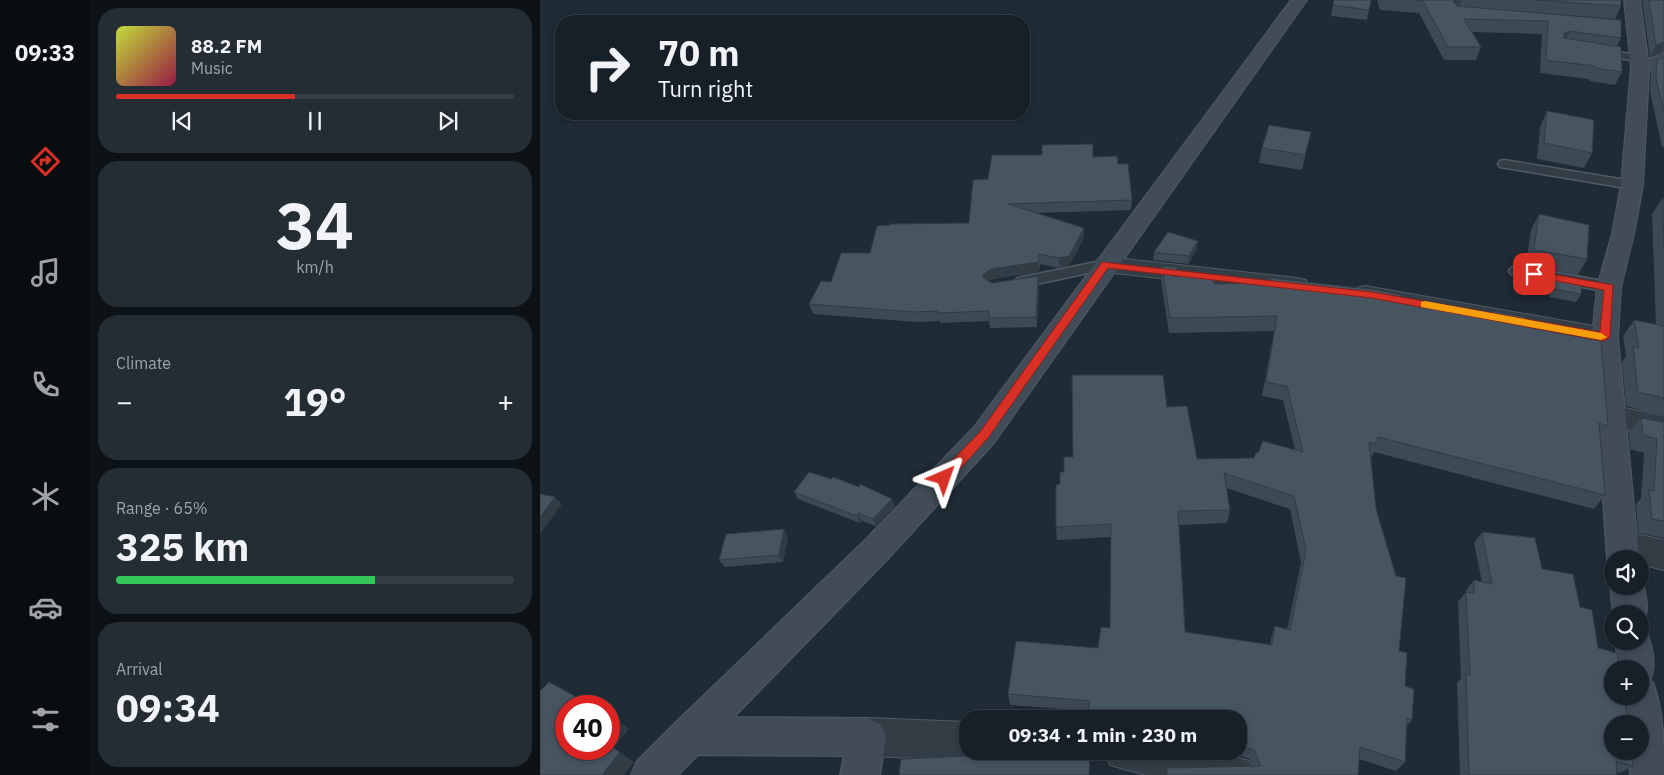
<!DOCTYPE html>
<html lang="en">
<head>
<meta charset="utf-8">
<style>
	body { margin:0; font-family:"IBM Plex Sans",sans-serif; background:#242d34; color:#f1f3f6; height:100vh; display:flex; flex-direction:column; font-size:19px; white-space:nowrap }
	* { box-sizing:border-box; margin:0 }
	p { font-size:16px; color:#9ea3a8 }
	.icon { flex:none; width:28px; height:28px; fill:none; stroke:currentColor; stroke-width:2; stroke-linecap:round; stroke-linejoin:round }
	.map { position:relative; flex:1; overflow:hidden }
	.panel { display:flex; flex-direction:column; gap:8px; padding:8px; background:#0d1216; width:450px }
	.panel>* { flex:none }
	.banner { position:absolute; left:15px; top:15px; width:475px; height:105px; border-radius:20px; box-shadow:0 2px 8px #0003,0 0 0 1px #363e45; background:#172028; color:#f1f3f6; overflow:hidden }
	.controls { position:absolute; left:1064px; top:550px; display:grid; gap:10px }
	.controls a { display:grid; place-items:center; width:45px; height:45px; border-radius:50%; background:#172028; box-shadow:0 2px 8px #0003,0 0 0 1px #363e45; font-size:25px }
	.speed { position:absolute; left:15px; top:695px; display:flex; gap:10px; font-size:25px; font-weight:700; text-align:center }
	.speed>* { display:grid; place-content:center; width:65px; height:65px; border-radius:50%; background:#172028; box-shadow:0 2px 8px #0003,0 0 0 1px #363e45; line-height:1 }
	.speed .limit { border:8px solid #d22; background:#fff; color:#111 }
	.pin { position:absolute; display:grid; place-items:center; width:42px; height:42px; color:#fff; margin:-21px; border-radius:10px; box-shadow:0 2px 8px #0006 }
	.me { position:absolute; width:55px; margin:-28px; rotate:43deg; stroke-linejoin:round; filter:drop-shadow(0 0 4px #0008) }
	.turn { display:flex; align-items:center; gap:18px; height:105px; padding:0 20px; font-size:22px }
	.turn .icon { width:65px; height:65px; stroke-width:2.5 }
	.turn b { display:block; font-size:35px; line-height:42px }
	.big { font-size:38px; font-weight:700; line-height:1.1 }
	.panel .card { flex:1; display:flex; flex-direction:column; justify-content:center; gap:8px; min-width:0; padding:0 18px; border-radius:20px; background:#242d34 }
	.panel .dial { align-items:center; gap:0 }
	.dial b { font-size:65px; line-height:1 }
	.song { display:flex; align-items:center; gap:15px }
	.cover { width:60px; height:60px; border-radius:8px; background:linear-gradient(135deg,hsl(70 70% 55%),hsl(340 70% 35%)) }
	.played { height:5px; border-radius:2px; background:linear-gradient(90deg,#d93025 45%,#363e45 45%) }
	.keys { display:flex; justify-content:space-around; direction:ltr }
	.heat { display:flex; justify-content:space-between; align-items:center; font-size:28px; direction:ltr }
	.charge { height:8px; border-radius:4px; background:linear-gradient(90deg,#34c759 65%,#363e45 0) }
	.trip { position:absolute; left:419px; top:710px; width:288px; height:50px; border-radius:20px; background:#172028; box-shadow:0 2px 8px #0003,0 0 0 1px #363e45; font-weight:700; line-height:50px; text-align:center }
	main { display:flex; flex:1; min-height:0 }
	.tab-bar { display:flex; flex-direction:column; width:90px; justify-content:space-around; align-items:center; background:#090d10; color:#9ea3a8 }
	.tab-bar .icon { width:35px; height:35px }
	.tab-bar .current { color:#d93025 }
	.tab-bar b { font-size:22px; color:#f1f3f6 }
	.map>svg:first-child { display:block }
</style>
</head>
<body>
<main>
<nav class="tab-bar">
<b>09:33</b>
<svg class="icon current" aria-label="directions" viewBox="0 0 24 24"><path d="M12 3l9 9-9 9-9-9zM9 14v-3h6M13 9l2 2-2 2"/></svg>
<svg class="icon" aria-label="music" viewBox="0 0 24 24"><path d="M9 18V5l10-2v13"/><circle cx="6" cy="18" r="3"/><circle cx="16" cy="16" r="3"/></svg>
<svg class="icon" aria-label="phone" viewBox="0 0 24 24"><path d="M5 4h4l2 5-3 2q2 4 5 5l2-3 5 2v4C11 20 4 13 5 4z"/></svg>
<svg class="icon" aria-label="climate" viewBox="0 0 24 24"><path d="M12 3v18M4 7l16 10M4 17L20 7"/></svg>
<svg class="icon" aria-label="car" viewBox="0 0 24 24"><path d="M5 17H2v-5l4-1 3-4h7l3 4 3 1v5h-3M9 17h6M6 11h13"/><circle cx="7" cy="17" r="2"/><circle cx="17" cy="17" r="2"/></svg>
<svg class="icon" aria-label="filters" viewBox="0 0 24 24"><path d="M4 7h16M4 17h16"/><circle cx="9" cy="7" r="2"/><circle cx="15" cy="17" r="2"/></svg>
</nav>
<section class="panel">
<div class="card">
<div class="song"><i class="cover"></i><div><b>88.2 FM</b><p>Music</p></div></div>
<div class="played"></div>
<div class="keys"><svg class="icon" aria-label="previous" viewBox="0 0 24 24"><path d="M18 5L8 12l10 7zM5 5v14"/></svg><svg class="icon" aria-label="pause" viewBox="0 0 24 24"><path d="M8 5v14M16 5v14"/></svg><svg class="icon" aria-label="next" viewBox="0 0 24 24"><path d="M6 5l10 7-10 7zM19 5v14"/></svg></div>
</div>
<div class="card dial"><b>34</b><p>km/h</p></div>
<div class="card"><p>Climate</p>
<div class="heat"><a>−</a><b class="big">19°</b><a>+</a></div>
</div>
<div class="card"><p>Range · 65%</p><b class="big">325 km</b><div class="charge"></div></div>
<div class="card"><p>Arrival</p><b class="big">09:34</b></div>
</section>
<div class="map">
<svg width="1124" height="775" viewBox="0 0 1124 775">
	<rect width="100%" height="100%" fill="#1f2b35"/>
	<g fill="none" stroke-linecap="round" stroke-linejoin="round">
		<defs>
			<path id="lane" d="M 1059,50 L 1099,55 L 1104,58 L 1099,61 L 1055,55 L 1055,51 Z
				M 964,160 L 1092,181 L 1098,185 L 1092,189 L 960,167 L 958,164 L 960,161 Z
				M 566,260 L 573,265 L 571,268 L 478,288 L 471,283 L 478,278 Z
				M 976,266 L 1069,282 L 1076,287 L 1069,292 L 971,274 L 969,271 L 971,268 Z"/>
			<path id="street" d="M 566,257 L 757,278 L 766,280 L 769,286 L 766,292 L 757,294 L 558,271 L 554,265 L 558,259 Z
				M 825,286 L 1065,328 L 1074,330 L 1078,337 L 1074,344 L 1065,346 L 816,300 L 813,294 L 816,288 Z
				M 1070,405 L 1124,416 L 1124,438 L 1060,424 L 1056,416 L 1060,408 Z
				M 1082,531 L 1124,540 L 1124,570 L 1100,564 L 1100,559 L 1081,559 L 1071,555 L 1066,545 L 1071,535 Z
				M 327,718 L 428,722 L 428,751 L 443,751 L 441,754 L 428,760 L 327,756 L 314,750 L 308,737 L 314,724 Z
				M 565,751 L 675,751 L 709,761 L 715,775 L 606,775 L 570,765 Z"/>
			<path id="secondary" d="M 751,0 L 767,0 L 454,443 L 347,560 L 194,717 L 327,718 L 340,724 L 346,737 L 340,775 L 300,775 L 304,756 L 158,755 L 138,775 L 91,775 L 97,761 L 135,723 L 325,540 L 434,427 Z
				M 1084,0 L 1100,0 L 1108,59 L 1124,54 L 1124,65 L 1109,70 L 1103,185 L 1094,234 L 1081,287 L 1078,337 L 1099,559 L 1072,559 L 1072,570 L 1067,559 L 1052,337 L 1057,287 L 1072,234 L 1081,185 L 1091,67 Z
				M 1100,578 C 1106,591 1112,615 1100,626 L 1100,614 L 1073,614 L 1070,586 L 1072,581 L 1072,586 L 1100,586 Z
				M 1100,627 L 1105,629 C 1113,646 1117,664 1110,681 L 1113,682 C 1124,711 1124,744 1124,775 L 1090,775 L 1088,751 L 1100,751 L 1100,724 L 1085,724 L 1082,696 L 1100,696 L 1100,669 L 1079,669 L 1075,641 L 1100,641 Z"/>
		</defs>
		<use href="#lane" stroke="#505a64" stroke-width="3"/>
		<use href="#street" stroke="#505a64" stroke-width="2"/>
		<use href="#secondary" stroke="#505a64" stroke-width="2"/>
		<use href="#lane" fill="#333d45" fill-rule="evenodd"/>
		<use href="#street" fill="#333d45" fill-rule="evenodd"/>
		<use href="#secondary" fill="#414c58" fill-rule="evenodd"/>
	</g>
	<path fill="#3d4953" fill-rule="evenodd" d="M 794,0 L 831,0 L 827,20 L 791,16 Z
		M 837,0 L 1081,0 L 1081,6 L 1075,19 L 990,12 L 1081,38 L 1077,46 L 1082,72 L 1075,85 L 1049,81 L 1049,79 L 1000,73 L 1002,34 L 932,32 L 941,47 L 936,60 L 904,60 L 879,13 L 840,10 Z
		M 1102,0 L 1124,0 L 1124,53 L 1110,57 Z
		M 1124,57 L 1124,147 L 1122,147 L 1110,91 L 1111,71 L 1117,60 Z
		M 1007,111 L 1052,153 L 1044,168 L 997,159 L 1000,127 Z
		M 771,132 L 762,170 L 719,163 L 722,148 Z
		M 553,157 L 578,164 L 592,200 L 591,210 L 496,213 L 544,228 L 544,238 L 529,266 L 519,268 L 500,264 L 499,272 L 453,279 L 449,281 L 452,283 L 498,276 L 499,286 L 497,327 L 450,328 L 449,321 L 400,323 L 400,321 L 377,322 L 273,314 L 269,304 L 291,282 L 330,253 L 429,223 L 448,179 Z
		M 1122,199 L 1124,199 L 1124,416 L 1086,406 L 1082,362 L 1086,356 L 1083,336 L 1094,320 L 1116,325 L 1112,214 Z
		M 999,214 L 1047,259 L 1038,275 L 986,266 L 991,230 Z
		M 657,249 L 648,264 L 613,260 L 614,252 Z
		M 622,266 L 637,276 L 674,284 L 862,301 L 949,318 L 952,311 L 987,327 L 1068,426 L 1060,436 L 1065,495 L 1054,509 L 834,452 L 831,458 L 836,509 L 865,686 L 872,720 L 867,726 L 865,762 L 856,771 L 819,759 L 818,775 L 626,775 L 627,768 L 713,767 L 710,759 L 682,751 L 698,751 L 698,719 L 548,711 L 470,705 L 468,694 L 558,648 L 570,628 L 571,537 L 517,540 L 516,527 L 520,484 L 524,472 L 533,457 L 627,407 L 657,459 L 714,458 L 718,453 L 755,450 L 743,400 L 722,396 L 734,331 L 629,333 L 621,280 ZM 686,488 L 750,509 L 761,563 L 747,630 L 735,626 L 731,638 L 730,645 L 645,632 L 639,525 L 687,523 L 690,510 Z
		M 988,270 L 1042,280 L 1041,294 L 1036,302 L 1009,297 L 1007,282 L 984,278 Z
		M 1101,418 L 1124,422 L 1124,538 L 1098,533 L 1096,504 L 1101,498 L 1104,453 L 1090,449 L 1089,432 Z
		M 254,492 L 355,506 L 336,526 L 322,521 L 320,523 L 258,499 Z
		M 942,532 L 1002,569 L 1040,607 L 1058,648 L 1093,766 L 1080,773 L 1077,772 L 1077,775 L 920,775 L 917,683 L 921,678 L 918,602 L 926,592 L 926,590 L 934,580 L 942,582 L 934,543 Z
		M 248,537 L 243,562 L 185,567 L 179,560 Z"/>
	<path fill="#323c44" d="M 915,0 L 922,0 L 919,7 L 909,14 L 913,1 Z
		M 1030,31 L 1024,44 L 1019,46 L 1024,33 Z
		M 1124,42 L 1123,52 L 1110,57 L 1116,45 Z
		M 544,228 L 544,238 L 529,266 L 519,268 L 519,258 Z
		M 658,241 L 657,249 L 648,264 L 649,256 Z
		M 499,254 L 499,272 L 453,279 L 445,284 L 445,288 L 443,275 L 451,269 Z
		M 638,267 L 637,282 L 632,276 Z
		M 498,276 L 499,286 L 497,327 L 496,317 Z
		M 15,497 L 22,504 L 0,534 L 0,517 Z
		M 352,499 L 355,506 L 336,526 L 333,519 Z
		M 318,513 L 322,521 L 320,523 L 317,516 Z
		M 244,529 L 248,537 L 243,562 L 239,555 Z
		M 76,719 L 89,729 L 73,749 L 69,746 L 69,727 Z
		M 80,752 L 94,762 L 84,775 L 62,775 Z"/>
	<path fill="#475561" stroke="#323c44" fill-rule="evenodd" d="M 794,0 L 831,0 L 829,10 L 793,5 Z
		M 874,0 L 915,0 L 913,1 L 917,6 L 1081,20 L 1081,38 L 1030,31 L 1024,33 L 1024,38 L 1081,47 L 1082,72 L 1056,68 L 1055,66 L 1006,60 L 1008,21 L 924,19 L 941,47 L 908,47 L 883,1 Z
		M 995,0 L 1081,0 L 1081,6 Z
		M 1109,0 L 1124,0 L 1124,42 L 1116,45 Z
		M 1124,57 L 1124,111 L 1116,79 L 1117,60 Z
		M 1007,111 L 1054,120 L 1052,153 L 1004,143 Z
		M 729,125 L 771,132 L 765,155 L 722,148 Z
		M 553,144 L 553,157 L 577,156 L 578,164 L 588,164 L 592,200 L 468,204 L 544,228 L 529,256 L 519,258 L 499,254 L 499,262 L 451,269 L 443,275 L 443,278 L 452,283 L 498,276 L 496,317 L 449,318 L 449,311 L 398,313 L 398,311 L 375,312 L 269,304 L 281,281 L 291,282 L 301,253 L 330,253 L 337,226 L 350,225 L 351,224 L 429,223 L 433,180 L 448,179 L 452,155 L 502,155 L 502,145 Z
		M 1122,199 L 1124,199 L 1124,248 Z
		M 999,214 L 1049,225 L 1047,259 L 994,250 Z
		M 628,232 L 658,241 L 649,256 L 614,252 Z
		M 622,266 L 638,267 L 632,276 L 672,276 L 674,284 L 730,282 L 731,278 L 837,290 L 861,295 L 862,301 L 953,318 L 952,311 L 986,317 L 987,327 L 1061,341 L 1068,426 L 1059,423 L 1065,495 L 838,437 L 837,444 L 829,442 L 836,509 L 856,576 L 866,578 L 859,651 L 867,653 L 865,686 L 874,689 L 872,720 L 867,718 L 865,762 L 820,747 L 818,775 L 627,775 L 627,768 L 721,766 L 714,750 L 698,745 L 698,719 L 547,719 L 550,701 L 468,694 L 476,641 L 558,648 L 561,627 L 570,628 L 571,524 L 516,527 L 516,485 L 520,484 L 520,472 L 524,472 L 524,457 L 533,457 L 532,375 L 623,375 L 627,407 L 647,406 L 657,459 L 714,458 L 716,452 L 718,453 L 723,441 L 763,452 L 747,386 L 726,382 L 737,316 L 630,318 ZM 684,473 L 754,496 L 766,550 L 750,630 L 735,626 L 732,645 L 645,632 L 638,511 L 690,510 Z
		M 988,270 L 1042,280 L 1041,294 L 1013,289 L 1011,274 Z
		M 1094,320 L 1124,326 L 1124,398 L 1098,392 L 1093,347 L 1099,348 Z
		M 1101,418 L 1124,422 L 1124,521 L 1112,519 L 1109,490 L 1114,491 L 1117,439 L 1103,435 Z
		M 269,472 L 291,479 L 293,477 L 319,487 L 320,484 L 352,499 L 333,519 L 318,513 L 317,516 L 254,492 Z
		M 0,494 L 15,497 L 0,517 Z
		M 244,529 L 239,555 L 179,560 L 186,534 Z
		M 942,532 L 995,538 L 1002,569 L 1033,574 L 1040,607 L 1052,610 L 1058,648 L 1077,653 L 1079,669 L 1072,669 L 1072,696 L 1084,696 L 1088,724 L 1072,724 L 1072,751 L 1091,751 L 1093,766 L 1076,761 L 1077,775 L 929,775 L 926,674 L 930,675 L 926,592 L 934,593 L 934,580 L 952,584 Z
		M 9,682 L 53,706 L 26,706 L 26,749 L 69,749 L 69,745 L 80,752 L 62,775 L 0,775 L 0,691 Z
		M 69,715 L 76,719 L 69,727 Z
		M 475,754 L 550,755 L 549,775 L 359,775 L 361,759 Z"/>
	<path fill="#d93025" stroke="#8d1f18" d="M 562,262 L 832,292 L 1060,332 L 1064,290 L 991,276 L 991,272 L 994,271 L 1073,285 L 1070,337 L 1064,341 L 832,298 L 568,268 L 448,438 L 408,482 L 399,482 L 397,478 L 399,474 L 440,432 Z"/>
	<path fill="#f59e0b" d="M 885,301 L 1061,333 L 1067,337 L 1061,340 L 881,307 L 881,302 Z"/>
</svg>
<div class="controls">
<a><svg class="icon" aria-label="sound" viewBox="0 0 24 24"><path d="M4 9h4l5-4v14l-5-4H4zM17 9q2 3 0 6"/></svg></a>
<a><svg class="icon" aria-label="search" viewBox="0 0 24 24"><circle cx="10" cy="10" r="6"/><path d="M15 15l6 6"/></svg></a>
<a>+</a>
<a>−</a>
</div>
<div class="speed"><div class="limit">40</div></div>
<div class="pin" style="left:994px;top:274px;background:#d93025"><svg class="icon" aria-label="arrive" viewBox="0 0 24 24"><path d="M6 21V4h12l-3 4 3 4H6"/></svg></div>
<svg class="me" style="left:404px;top:478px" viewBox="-20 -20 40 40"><path d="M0-17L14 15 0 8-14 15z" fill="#d93025" stroke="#fff" stroke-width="4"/></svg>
<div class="trip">09:34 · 1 min · 230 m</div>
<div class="banner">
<div class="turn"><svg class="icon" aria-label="right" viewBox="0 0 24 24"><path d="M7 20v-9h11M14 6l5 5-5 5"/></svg><div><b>70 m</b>Turn right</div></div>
</div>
</div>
</main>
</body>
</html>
